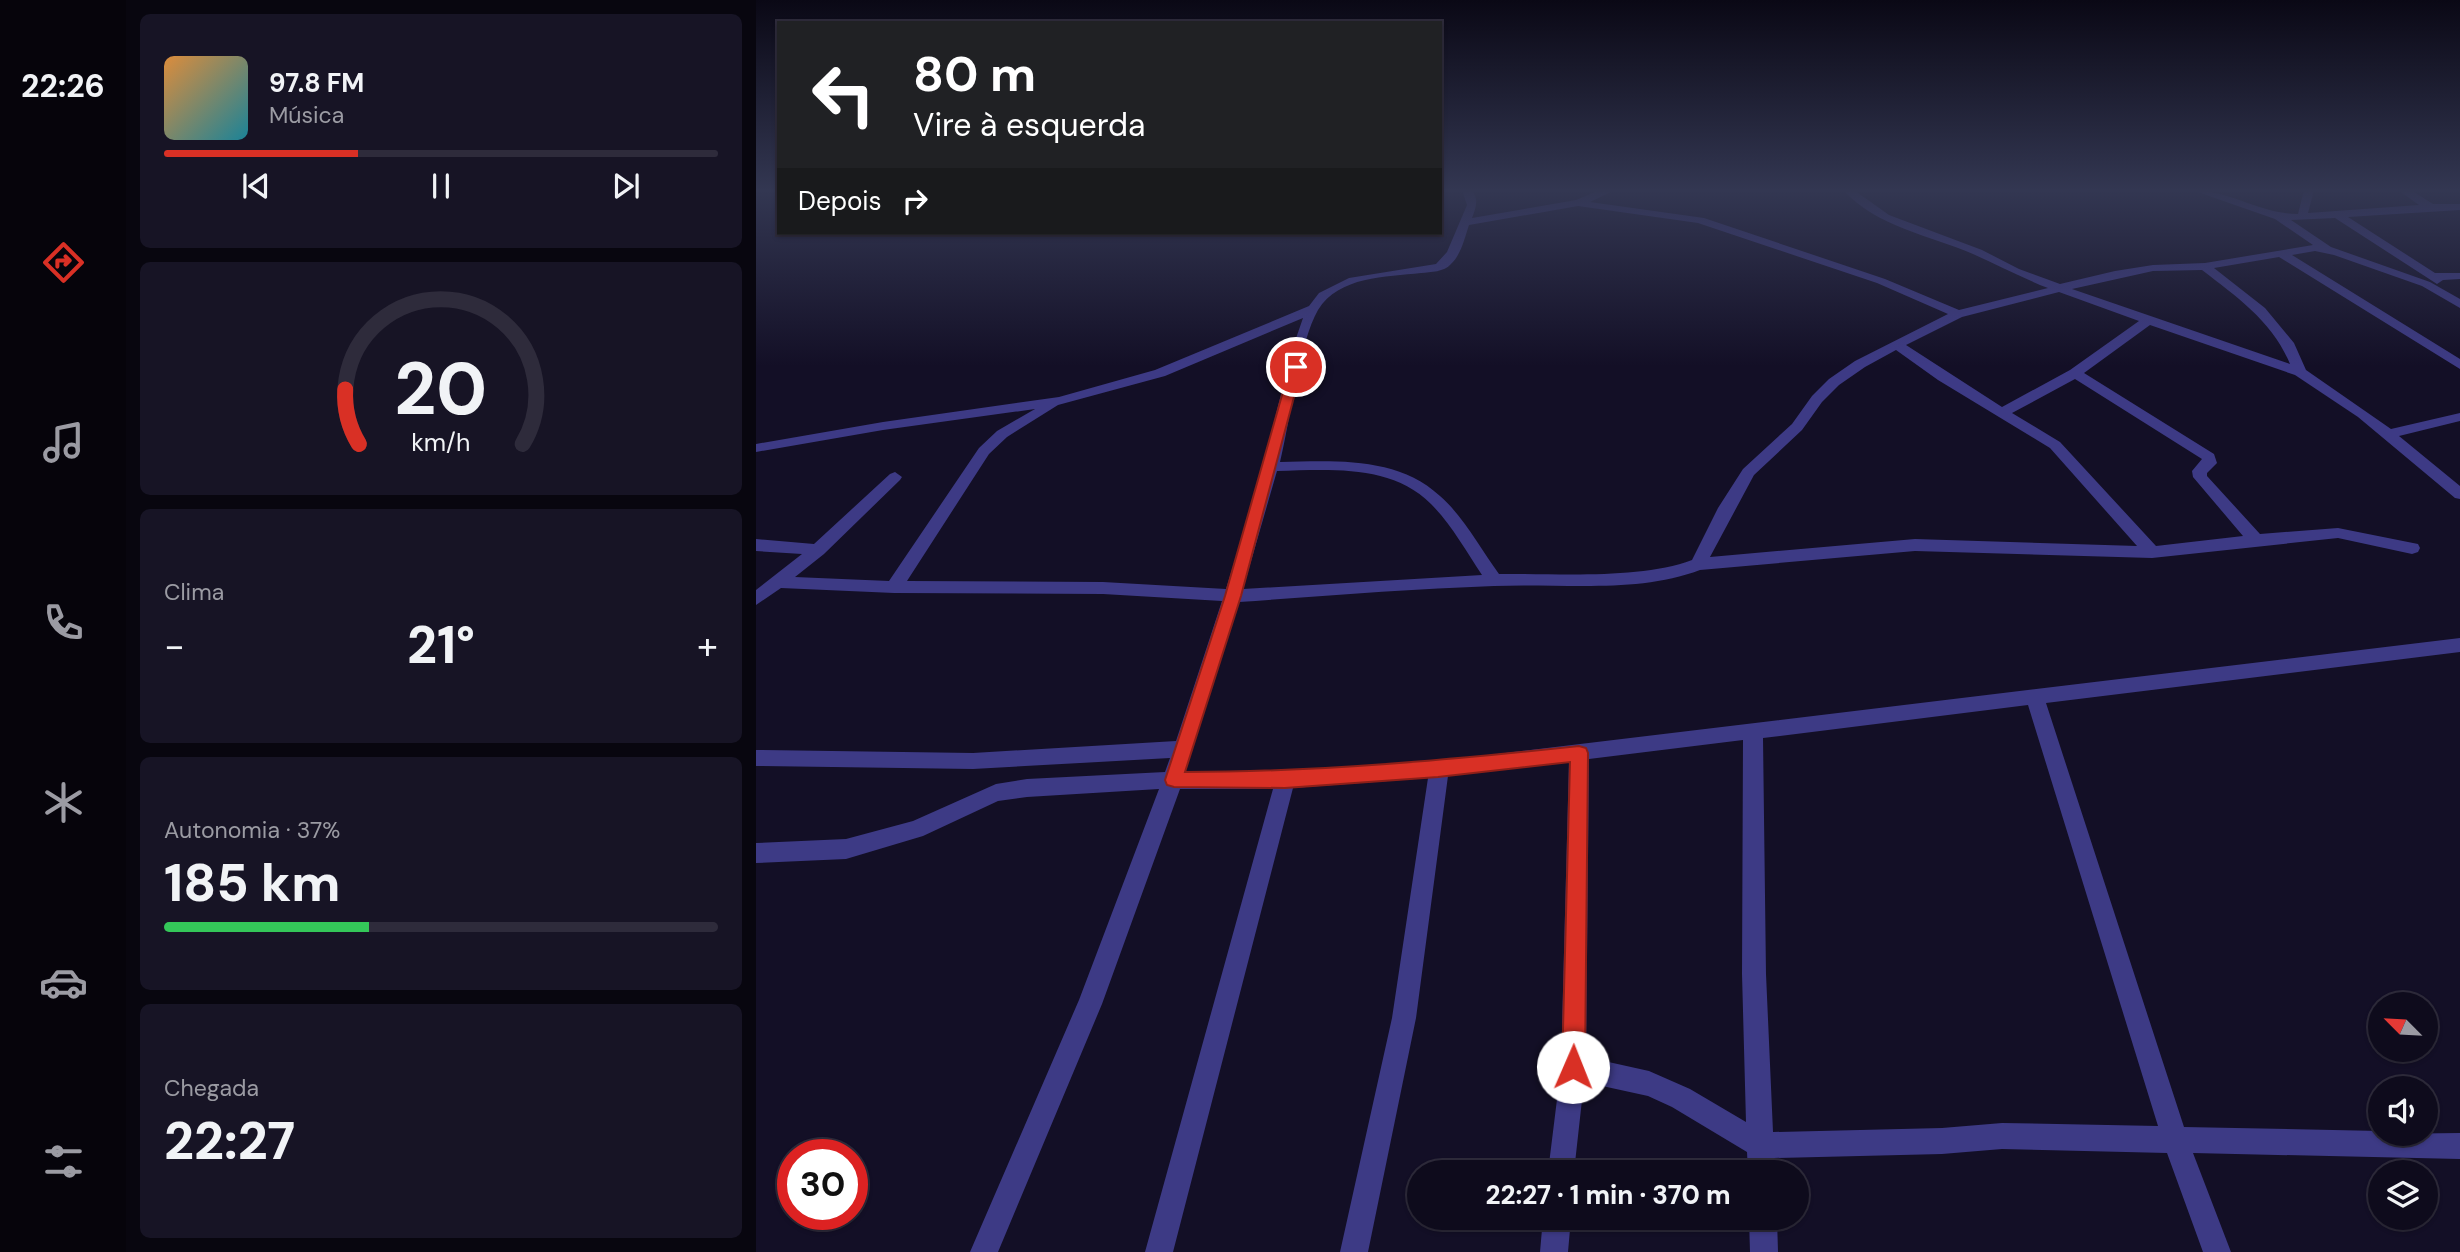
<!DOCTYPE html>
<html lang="pt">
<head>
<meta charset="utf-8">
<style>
	body { margin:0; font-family:"DM Sans",sans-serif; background:#171425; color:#f1f3f6; height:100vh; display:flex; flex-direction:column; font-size:26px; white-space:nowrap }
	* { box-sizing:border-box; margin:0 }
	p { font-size:23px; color:#9b9ba3 }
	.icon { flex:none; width:38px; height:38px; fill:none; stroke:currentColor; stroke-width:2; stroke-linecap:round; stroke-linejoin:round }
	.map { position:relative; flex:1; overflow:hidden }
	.drawer { display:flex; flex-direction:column; gap:14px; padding:14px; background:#08060f; width:630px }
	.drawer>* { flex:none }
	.guide { position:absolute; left:21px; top:21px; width:665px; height:214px; border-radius:0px; box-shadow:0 2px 5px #0004,0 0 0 2px #2e2b3b; background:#202124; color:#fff; overflow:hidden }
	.needle { width:46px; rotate:294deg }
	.tools { position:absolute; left:1612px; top:992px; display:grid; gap:14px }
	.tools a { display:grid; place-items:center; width:70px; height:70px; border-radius:50%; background:#0e0b1c; box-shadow:0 2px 5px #0004,0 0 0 2px #2e2b3b; font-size:35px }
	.speed { position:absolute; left:21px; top:1139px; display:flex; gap:14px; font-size:35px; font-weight:700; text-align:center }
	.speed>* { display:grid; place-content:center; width:91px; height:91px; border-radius:50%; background:#0e0b1c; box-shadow:0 2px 5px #0004,0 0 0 2px #2e2b3b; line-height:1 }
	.speed .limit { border:10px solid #d22; background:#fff; color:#111 }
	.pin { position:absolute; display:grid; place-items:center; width:60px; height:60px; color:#fff; margin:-30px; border:4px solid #fff; border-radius:50%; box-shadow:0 2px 7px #0007 }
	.me { position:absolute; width:77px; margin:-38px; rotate:1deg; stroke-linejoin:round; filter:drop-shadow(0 0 5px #0008) }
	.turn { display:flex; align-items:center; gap:24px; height:147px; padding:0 21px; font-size:32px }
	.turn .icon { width:91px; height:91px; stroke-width:2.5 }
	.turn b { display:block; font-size:49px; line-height:60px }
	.then { display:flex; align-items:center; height:66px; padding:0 21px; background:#0003; gap:14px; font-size:26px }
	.big { font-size:52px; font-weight:800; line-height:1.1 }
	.drawer .card { flex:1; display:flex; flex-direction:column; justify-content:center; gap:10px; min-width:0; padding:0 24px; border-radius:10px; background:#171425 }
	.drawer .dial { align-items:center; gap:0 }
	.dial svg { height:182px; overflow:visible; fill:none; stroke:#2e2b3b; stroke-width:7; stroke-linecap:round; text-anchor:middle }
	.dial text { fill:#f1f3f6; stroke:none }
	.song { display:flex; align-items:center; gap:21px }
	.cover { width:84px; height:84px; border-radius:10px; background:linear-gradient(135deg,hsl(30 70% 55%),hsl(190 70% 35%)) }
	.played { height:7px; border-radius:4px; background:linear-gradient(90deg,#d93025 35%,#2e2b3b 35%) }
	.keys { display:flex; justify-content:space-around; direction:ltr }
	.heat { display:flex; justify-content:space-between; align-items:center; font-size:38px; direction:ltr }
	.charge { height:10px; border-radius:5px; background:linear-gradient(90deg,#34c759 37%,#2e2b3b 0) }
	.trip { position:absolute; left:651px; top:1160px; width:402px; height:70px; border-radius:35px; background:#0e0b1c; box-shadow:0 2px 5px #0004,0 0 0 2px #2e2b3b; font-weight:800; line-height:70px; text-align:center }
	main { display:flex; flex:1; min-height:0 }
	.tabs { display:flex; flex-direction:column; width:126px; justify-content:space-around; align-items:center; background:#06040b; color:#9b9ba3 }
	.tabs .icon { width:49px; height:49px }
	.tabs .on { color:#d93025 }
	.tabs b { font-size:32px; color:#f1f3f6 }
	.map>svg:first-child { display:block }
</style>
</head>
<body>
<main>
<nav class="tabs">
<b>22:26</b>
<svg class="icon on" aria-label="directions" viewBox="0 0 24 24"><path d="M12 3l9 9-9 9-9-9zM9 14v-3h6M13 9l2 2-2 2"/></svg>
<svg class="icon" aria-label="music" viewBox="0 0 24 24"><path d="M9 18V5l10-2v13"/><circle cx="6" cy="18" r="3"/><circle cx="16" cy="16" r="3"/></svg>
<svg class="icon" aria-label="phone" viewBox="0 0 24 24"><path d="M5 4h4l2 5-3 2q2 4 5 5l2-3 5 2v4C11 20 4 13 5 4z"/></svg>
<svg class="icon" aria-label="climate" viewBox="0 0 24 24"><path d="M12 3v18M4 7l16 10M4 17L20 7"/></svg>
<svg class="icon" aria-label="car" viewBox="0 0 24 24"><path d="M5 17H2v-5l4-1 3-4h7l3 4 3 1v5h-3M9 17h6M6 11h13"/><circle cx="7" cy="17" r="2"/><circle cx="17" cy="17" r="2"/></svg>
<svg class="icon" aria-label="filters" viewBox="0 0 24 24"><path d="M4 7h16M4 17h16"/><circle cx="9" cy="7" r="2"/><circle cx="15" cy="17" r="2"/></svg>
</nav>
<section class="drawer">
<div class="card">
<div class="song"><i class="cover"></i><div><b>97.8 FM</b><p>Música</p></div></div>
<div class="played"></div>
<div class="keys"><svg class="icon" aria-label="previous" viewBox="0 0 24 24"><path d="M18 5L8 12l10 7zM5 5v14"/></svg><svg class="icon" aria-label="pause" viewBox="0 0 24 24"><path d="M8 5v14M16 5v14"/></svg><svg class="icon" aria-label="next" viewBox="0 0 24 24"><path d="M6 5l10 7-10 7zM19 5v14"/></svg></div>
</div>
<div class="card dial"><svg viewBox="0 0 100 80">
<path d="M14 69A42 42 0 1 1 86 69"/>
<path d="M14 69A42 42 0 0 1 8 45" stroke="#d93025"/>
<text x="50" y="56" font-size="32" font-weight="700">20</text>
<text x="50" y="72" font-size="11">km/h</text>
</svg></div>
<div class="card"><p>Clima</p>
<div class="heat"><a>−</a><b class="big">21°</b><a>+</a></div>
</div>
<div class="card"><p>Autonomia · 37%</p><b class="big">185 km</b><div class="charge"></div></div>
<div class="card"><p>Chegada</p><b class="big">22:27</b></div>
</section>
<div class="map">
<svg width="1704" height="1252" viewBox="0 0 1704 1252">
	<rect width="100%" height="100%" fill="#130f26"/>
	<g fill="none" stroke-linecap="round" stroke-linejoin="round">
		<path fill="#3d3a85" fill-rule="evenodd" d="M 706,190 L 716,190 C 723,200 720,207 716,218 L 820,200 L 844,190 L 859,190 L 834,202 L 948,218 L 1129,279 L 1203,310 L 1292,288 C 1266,278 1242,265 1217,254 C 1173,235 1121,227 1087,190 L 1098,190 L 1133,215 L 1226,250 L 1263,269 L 1304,284 L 1359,271 L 1397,265 L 1449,263 L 1557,245 L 1519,219 L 1436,190 C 1473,190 1505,214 1542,214 L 1548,190 L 1558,190 L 1552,213 L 1663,205 L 1642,190 L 1655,190 L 1677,204 L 1704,204 L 1704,210 L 1592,217 L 1679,273 L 1704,273 L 1704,279 L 1687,280 L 1681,284 L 1579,218 L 1535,220 L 1575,247 L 1674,282 L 1704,299 L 1704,308 L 1666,286 L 1578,255 L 1559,251 L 1536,255 L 1704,359 L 1704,369 L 1523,257 L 1458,268 L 1509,308 L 1538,343 L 1550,370 L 1635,429 L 1704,413 L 1704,421 L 1643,436 L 1704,486 L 1704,499 L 1699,498 L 1602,417 L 1539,375 L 1394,325 L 1328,373 L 1458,454 L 1461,463 L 1451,473 L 1451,476 L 1504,534 L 1582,528 L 1662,544 L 1664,548 L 1662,552 L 1656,554 L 1582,538 L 1396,558 L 1159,551 L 944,570 C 881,594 805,583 738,586 C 653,589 568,596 483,602 L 429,771 L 529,771 L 683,761 L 1704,638 L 1704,652 L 1290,703 L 1428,1127 L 1624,1131 L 1624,1134 L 1704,1133 L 1704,1159 L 1437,1153 L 1475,1252 L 1447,1252 L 1411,1153 L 1246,1149 L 1186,1154 L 1018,1158 L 1018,1172 L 992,1172 L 991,1152 L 916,1107 L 892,1096 L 828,1082 L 818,1172 L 792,1172 L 805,1067 L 813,761 L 692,776 L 660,1018 L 612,1252 L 584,1252 L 636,1018 L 672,778 L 537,788 L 417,1252 L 389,1252 L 517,789 L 424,789 L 346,1004 L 242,1252 L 214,1252 L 323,1000 L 403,789 L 271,797 L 242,801 L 167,836 L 90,859 L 0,863 L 0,843 L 90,839 L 157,821 L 240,784 L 271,779 L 409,772 L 414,758 L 217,769 L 0,766 L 0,750 L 217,753 L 420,741 L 466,601 L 347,594 L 138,593 L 25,588 L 0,605 L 0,590 L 46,554 L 0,551 L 0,539 L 58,544 L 134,474 L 139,472 L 146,477 L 144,480 L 68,554 L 39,577 L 133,581 L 223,448 L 241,431 L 279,409 L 127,430 L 0,452 L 0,444 L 127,422 L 303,397 L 399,370 L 553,306 L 563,293 L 593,278 L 680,264 L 691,252 L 711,205 ZM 822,206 L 942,223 L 1121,283 L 1192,314 L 1099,361 L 1073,379 L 1056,396 L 1036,424 L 987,469 L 962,508 L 936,560 C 883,580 799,573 743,574 C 724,548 708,517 684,496 C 641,456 578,461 524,462 C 534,422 543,343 562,310 C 583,276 630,277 665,273 C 675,272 688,272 695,264 C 705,255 709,237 713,225 ZM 1446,270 C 1481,297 1517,322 1534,364 L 1316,289 L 1397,271 ZM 1303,292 L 1383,321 L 1314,370 L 1246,407 L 1150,345 L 1206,317 ZM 547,318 L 537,347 L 502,485 L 470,589 L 347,582 L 151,581 L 233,454 L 251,437 L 302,405 L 409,376 ZM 1140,350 L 1182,380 L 1294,448 L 1381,546 L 1159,539 L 954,557 L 998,475 L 1046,430 L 1066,402 L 1083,385 L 1109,367 ZM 1319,379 L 1446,459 L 1436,471 L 1437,477 L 1487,536 L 1400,546 L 1304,442 L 1256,413 ZM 521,471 C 574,470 635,464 675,504 C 695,524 710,551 726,575 L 487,589 ZM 1272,705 L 1402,1126 L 1246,1123 L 1186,1128 L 1017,1132 L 1010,974 L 1007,738 ZM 987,740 L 986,974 L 990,1122 L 934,1089 L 893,1071 L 830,1057 L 833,759 Z
			M 787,1218 L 815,1218 L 812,1252 L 784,1252 Z
			M 993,1218 L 1021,1218 L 1022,1252 L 994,1252 Z"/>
	</g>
	<linearGradient id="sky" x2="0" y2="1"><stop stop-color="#0a0815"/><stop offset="0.52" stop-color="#333752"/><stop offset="1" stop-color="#333752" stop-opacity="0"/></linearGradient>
	<rect width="1704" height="366" fill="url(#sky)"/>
	<path fill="#d93025" stroke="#8d1f18" stroke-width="2" d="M 540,363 L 546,367 L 485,596 L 429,772 C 562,772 692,760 823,746 L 830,748 L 832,753 L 829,1067 L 825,1075 L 817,1078 L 809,1075 L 806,1067 L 814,762 L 682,777 L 529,788 L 418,787 L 411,785 L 409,780 L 469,596 L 534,367 Z"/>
</svg>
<div class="tools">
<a><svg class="needle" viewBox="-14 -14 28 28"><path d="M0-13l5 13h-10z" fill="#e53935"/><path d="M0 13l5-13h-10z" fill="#9b9ba3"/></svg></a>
<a><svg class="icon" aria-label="sound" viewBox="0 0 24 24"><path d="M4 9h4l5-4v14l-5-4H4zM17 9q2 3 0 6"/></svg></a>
<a><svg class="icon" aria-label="layers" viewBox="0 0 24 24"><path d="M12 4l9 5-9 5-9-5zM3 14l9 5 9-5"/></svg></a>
</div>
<div class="speed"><div class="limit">30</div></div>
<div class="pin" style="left:540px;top:367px;background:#d93025"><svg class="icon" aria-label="arrive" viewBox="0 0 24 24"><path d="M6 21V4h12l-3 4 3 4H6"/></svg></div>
<svg class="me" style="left:817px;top:1067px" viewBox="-20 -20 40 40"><circle r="19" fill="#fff"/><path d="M0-13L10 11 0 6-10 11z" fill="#d93025"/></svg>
<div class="trip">22:27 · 1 min · 370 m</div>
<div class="guide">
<div class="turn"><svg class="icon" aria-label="left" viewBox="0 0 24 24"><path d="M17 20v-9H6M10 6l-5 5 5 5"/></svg><div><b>80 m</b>Vire à esquerda</div></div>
<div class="then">Depois<svg class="icon" aria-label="right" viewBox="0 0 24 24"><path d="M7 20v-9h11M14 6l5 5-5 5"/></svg></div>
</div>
</div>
</main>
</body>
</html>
